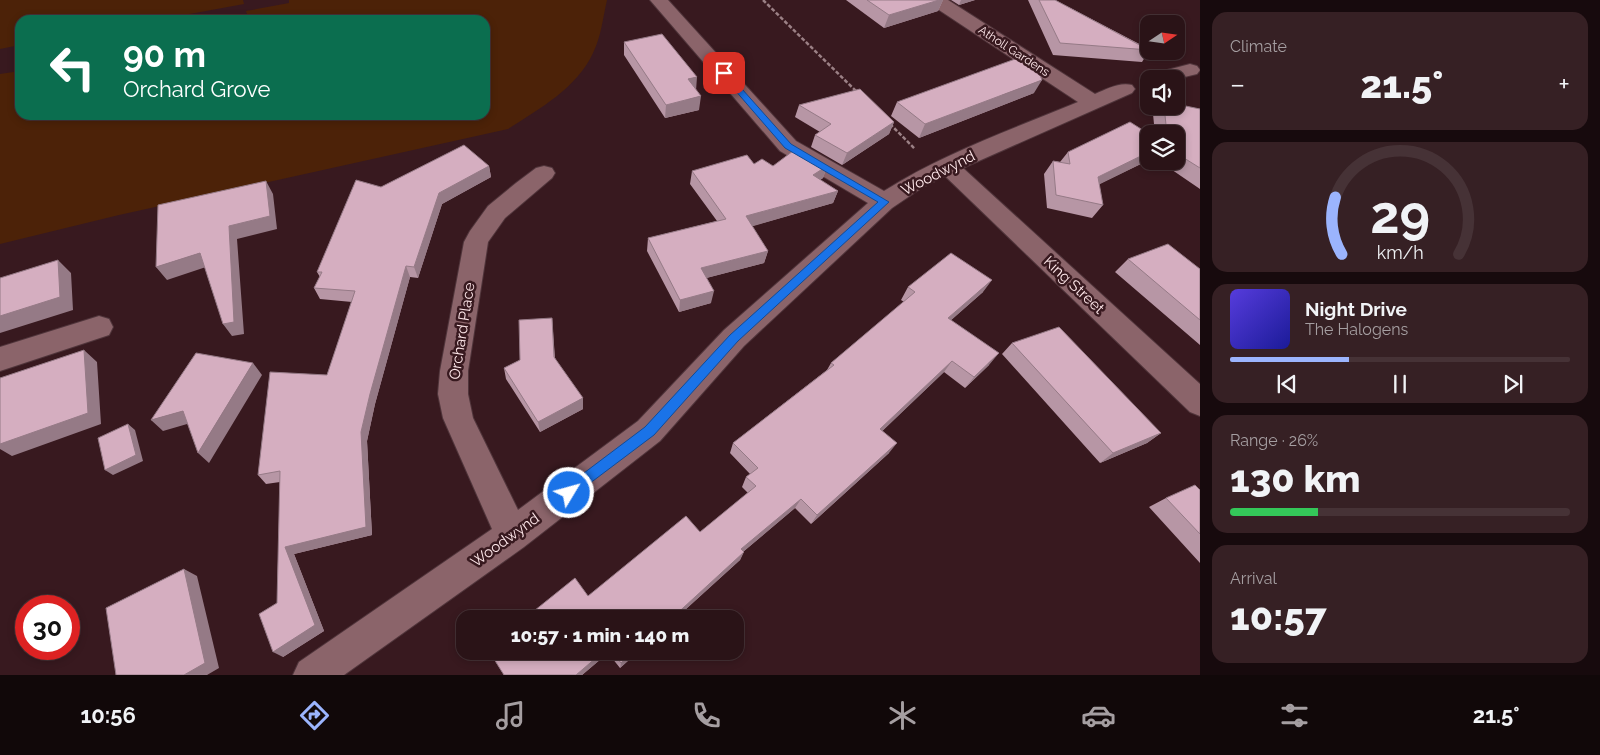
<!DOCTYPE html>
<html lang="en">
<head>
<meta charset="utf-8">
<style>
	body { margin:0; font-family:Raleway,sans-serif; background:#362024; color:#f1f3f6; height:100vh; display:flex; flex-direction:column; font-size:19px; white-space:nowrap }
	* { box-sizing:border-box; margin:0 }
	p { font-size:16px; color:#a59ea1 }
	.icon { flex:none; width:28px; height:28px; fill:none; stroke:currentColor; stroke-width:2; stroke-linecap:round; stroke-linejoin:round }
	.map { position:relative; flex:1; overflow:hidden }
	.details { display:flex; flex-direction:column; gap:12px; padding:12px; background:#170a0d; width:400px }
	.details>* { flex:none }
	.hud { position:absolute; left:15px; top:15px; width:475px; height:105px; border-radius:15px; box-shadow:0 2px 8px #0003,0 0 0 1px #463236; background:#0b6e4f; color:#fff; overflow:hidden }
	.needle { width:32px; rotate:77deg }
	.controls { position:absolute; left:1140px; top:15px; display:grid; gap:10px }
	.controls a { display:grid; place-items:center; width:45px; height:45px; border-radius:10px; background:#2a1317; box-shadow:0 2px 8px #0003,0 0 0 1px #463236; font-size:25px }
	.speed { position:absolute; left:15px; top:595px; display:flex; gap:10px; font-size:25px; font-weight:700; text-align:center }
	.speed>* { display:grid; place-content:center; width:65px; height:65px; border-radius:50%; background:#2a1317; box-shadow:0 2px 8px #0003,0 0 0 1px #463236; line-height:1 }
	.speed .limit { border:8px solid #d22; background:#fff; color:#111 }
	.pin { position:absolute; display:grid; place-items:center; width:42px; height:42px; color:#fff; margin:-21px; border-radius:10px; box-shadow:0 2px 8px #0006 }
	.me { position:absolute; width:55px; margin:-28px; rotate:53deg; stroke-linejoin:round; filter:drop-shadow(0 0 4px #0008) }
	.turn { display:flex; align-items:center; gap:18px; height:105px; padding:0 25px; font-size:22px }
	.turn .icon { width:65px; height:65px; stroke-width:2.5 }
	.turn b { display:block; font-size:35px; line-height:42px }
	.big { font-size:38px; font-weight:800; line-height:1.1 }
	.details .card { flex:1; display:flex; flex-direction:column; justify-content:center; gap:8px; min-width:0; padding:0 18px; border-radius:15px; background:#362024 }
	.details .dial { align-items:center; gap:0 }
	.dial svg { height:130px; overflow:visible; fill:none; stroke:#463236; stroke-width:7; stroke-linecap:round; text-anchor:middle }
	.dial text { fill:#f1f3f6; stroke:none }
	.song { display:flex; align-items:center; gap:15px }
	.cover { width:60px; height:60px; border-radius:8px; background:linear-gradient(135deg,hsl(250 70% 55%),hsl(240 70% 35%)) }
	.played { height:5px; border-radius:2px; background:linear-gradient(90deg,#9bb4fd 35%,#463236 35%) }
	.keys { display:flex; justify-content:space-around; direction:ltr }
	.heat { display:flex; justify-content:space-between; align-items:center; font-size:28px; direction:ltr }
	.charge { height:8px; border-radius:4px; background:linear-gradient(90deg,#34c759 26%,#463236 0) }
	.trip { position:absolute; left:456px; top:610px; width:288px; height:50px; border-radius:15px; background:#2a1317; box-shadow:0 2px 8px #0003,0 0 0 1px #463236; font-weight:800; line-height:50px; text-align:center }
	.tabs { display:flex; height:80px; justify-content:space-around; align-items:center; background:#110809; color:#a59ea1 }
	.tabs .icon { width:35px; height:35px }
	.tabs .selected { color:#9bb4fd }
	.tabs b { font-size:22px; color:#f1f3f6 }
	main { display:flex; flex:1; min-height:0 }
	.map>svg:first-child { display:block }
</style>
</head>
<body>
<main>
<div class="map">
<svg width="1200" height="675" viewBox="0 0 1200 675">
	<rect width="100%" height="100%" fill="#38191f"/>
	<path fill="#4c2208" d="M 0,0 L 243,0 L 244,4 L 157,20 L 20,20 L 20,45 L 0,49 Z
		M 289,0 L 607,0 C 603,17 601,37 593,53 C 577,88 539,109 508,129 L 119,215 L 0,244 L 0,74 L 20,71 L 20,115 L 485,115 L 485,20 L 249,20 L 246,11 L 289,3 Z"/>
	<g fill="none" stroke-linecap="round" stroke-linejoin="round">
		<defs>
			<path id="minor" d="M 650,0 L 668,0 L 796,141 L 884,191 C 944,153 1013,129 1078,102 L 930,4 L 927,0 L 948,0 L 1095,94 C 1107,89 1119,82 1132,85 L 1135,89 L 1132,93 L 963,168 L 1200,384 L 1200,416 L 1190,412 L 945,176 L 923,187 L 892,208 L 744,346 L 660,441 L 524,547 L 344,675 L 293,675 L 299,662 L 492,529 L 443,418 L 438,394 L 440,371 L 464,242 L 470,231 L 488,206 L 516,183 L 536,168 L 544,166 L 552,168 L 555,173 L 552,178 L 505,218 L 488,242 L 468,371 L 468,394 L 473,418 L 518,510 L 638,421 L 724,330 L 868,203 L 780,151 Z
				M 1190,64 L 1197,66 L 1200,70 L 1197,74 L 1176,79 L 1149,79 L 1149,83 L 1145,79 L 1148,75 Z
				M 99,316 L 109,319 L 113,327 L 109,335 L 0,371 L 0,347 Z"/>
		</defs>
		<use href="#minor" stroke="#50353b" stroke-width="2"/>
		<path stroke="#9b8085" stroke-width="2.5" stroke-dasharray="4 2" stroke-linecap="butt" d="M 763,0 L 858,93
			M 890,124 L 915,149"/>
		<use href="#minor" fill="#8b646a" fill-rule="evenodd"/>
	</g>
	<path fill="#b796a5" d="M 846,0 L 943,0 L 938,11 L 884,28 Z
		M 951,0 L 975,0 L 959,5 Z
		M 1028,0 L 1055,0 L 1149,49 L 1149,51 L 1142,62 L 1053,55 Z
		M 624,42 L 699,110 L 665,118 L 624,55 Z
		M 1034,93 L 919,138 L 891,116 L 897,102 Z
		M 799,105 L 894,122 L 889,134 L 842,165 L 811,147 L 815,135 L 820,132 L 795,117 Z
		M 1159,106 L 1176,106 L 1200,109 L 1200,189 L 1159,161 L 1176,161 L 1176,134 L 1155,134 L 1153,114 Z
		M 1149,134 L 1149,160 L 1099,184 L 1103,205 L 1092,218 L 1047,208 L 1044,174 L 1053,161 L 1060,162 L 1068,152 Z
		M 754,164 L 773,166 L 827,166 L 823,178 L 820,180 L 838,191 L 833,203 L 752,226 L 768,251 L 764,263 L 706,278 L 711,303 L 679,312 L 647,251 L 648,238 L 717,221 L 690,184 L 692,171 Z
		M 489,166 L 491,177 L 442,204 L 418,278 L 410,277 L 375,404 L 367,441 L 372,535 L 294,554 L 324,631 L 283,657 L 277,603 L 280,482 L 266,484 L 258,475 L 327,375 L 352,302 L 320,299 L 314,288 L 320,277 L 317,272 L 381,187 Z
		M 1128,259 L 1200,269 L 1200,345 L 1115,272 Z
		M 908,287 L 983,292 L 951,320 L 989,365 L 965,388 L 944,372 L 882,431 L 889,453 L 811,524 L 795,508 L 744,551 L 740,560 L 675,619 L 524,619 L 588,596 L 700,532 L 748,493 L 742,487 L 746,477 L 750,474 L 730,453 L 733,443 L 827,370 L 831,363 L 904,302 L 901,300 Z
		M 552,318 L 555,358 L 583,409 L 540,432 L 506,379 L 504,368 L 520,360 Z
		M 1012,343 L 1161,433 L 1147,443 L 1100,463 L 1002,354 Z
		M 1200,490 L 1200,563 L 1149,507 L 1166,498 Z
		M 489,651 L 639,651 L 620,668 L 608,653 L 582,675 L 504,675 Z"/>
	<path fill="#957a86" d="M 939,0 L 943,0 L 938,11 L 884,28 L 889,15 Z
		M 961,0 L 975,0 L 959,5 Z
		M 697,77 L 696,91 L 688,79 Z
		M 1042,80 L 1034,93 L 919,138 L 925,124 Z
		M 701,96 L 699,110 L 665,118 L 666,105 Z
		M 894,122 L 889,134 L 842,165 L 847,153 Z
		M 1149,152 L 1149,160 L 1088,190 L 1098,177 Z
		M 489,166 L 491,177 L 442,204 L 418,278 L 414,267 L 439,193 Z
		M 827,166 L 823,178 L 808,188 L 813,175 Z
		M 266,181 L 273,194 L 277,229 L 237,239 L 244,334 L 232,336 L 223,324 L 229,226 Z
		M 838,191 L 833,203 L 743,229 L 746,216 Z
		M 768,251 L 764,263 L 699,280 L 701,268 Z
		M 200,253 L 209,266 L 167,280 L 156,267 Z
		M 58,260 L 71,273 L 73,310 L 0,333 L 0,316 Z
		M 406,266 L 410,277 L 375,404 L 367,441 L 372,535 L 294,554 L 324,631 L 283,657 L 273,652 L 285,547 L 361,432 L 370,394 Z
		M 992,280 L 983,292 L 940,330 L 948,318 Z
		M 714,291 L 711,303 L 679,312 L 680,300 Z
		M 84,350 L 97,362 L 101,424 L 12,456 L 0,449 L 0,444 Z
		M 999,353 L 989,365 L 965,388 L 974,377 Z
		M 952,361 L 944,372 L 873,440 L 880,429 Z
		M 253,363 L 262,375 L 209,463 L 198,453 Z
		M 583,398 L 583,409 L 540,432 L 538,422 Z
		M 183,411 L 194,422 L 163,431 L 151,420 Z
		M 128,424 L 135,430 L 143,461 L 113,475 L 105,470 Z
		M 1161,433 L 1147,443 L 1100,463 L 1113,453 Z
		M 897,443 L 889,453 L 811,524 L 817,515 Z
		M 801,499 L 795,508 L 737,557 L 741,549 Z
		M 744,552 L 740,560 L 675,619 L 671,619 Z
		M 184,569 L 197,576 L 219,668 L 207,675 L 184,675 Z
		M 604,651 L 608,651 L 608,653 L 582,675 L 576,675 Z
		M 634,651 L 639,651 L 620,668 L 621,663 Z"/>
	<path fill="#d5aec0" stroke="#957a86" d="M 867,0 L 939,0 L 889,15 Z
		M 1039,0 L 1055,0 L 1149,50 L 1060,43 Z
		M 662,34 L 697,77 L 688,79 L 701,96 L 666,105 L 624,42 Z
		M 1029,54 L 1032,56 L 1042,80 L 925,124 L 897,102 Z
		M 860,89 L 894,122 L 847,153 L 815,135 L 831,124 L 799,105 Z
		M 1176,104 L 1200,109 L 1200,168 L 1176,153 L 1176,134 L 1167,134 L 1164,106 L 1176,106 Z
		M 1130,122 L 1149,134 L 1149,152 L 1098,177 L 1103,205 L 1056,195 L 1053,161 L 1070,164 L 1068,152 Z
		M 464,145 L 489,166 L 439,193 L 414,267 L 406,266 L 370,394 L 361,432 L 366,527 L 285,547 L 315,625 L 273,652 L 259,614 L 277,603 L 280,471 L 258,475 L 270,372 L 327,375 L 355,291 L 314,288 L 322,272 L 317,272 L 356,180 L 381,187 Z
		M 797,148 L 827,166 L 813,175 L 838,191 L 746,216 L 768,251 L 701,268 L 714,291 L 680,300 L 648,238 L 726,219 L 692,171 L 747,155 L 754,164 L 762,159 L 773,166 Z
		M 266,181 L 270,216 L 229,226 L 234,322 L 223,324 L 200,253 L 156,267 L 158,205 Z
		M 1168,244 L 1200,269 L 1200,320 L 1128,259 Z
		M 951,253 L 992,280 L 948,318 L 999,353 L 974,377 L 952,361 L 880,429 L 897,443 L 817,515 L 801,499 L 741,549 L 744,552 L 671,619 L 524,619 L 575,578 L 588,596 L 686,516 L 700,532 L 756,486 L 746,477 L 758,468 L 733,443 L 834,365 L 831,363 L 915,292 L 908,287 Z
		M 58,260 L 60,297 L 0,316 L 0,278 Z
		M 552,318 L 554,357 L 583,398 L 538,422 L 504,368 L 520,360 L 519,320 Z
		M 1059,327 L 1161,433 L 1113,453 L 1012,343 Z
		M 84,350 L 88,413 L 0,444 L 0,378 Z
		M 196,353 L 253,363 L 198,453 L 183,411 L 151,420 Z
		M 128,424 L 136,455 L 105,470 L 98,438 Z
		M 1195,485 L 1200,490 L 1200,534 L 1166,498 Z
		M 184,569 L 205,663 L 184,675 L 116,675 L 106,608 Z
		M 489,651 L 604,651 L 576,675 L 504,675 Z
		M 611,651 L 634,651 L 621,663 Z"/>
	<path fill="#1a73e8" stroke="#114b97" d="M 721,71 L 726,71 L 791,144 L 889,202 L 738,341 L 654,435 L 569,499 L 564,497 L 562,493 L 564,488 L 645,427 L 730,335 L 878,202 L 785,148 L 721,74 Z"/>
	<g text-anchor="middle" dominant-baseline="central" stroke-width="5" stroke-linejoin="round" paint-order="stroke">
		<g font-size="12" fill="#ffe8eb" stroke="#38191f">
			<text transform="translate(1014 51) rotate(33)">Atholl Gardens</text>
		</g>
		<g font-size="15" fill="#ffe8eb" stroke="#38191f">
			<text transform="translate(938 173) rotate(-27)">Woodwynd</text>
			<text transform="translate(1074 285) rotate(43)">King Street</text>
			<text transform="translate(462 331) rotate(-81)">Orchard Place</text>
			<text transform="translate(505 540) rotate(-36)">Woodwynd</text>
		</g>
	</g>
</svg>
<div class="controls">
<a><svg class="needle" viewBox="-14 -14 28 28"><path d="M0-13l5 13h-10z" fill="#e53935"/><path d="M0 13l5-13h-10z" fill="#a59ea1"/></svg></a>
<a><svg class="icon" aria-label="sound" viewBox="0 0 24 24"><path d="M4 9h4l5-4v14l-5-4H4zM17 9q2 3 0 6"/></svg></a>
<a><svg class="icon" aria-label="layers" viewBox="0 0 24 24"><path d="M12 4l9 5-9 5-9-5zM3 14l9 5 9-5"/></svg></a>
</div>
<div class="speed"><div class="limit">30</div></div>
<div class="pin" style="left:724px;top:73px;background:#d93025"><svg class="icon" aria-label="arrive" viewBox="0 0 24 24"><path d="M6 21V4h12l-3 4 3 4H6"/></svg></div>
<svg class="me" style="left:569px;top:493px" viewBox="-20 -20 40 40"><circle r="17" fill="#1a73e8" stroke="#fff" stroke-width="3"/><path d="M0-11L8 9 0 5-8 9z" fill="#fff"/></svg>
<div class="trip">10:57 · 1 min · 140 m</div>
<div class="hud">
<div class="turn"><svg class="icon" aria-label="left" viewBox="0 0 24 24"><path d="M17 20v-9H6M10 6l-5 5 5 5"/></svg><div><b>90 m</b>Orchard Grove</div></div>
</div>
</div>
<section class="details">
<div class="card"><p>Climate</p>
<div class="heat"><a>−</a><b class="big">21.5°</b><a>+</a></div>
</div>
<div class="card dial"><svg viewBox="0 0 100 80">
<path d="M14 69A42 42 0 1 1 86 69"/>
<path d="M14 69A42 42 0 0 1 10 34" stroke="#9bb4fd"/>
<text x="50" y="56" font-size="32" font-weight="700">29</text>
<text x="50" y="72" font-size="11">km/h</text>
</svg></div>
<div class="card">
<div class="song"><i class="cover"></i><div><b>Night Drive</b><p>The Halogens</p></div></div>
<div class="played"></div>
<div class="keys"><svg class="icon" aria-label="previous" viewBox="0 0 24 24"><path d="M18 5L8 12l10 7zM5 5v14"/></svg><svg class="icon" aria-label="pause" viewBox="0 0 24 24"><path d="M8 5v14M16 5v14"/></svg><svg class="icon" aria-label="next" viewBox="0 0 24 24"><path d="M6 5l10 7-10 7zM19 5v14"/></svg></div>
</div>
<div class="card"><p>Range · 26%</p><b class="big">130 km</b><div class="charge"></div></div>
<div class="card"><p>Arrival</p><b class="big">10:57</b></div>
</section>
</main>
<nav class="tabs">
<b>10:56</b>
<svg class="icon selected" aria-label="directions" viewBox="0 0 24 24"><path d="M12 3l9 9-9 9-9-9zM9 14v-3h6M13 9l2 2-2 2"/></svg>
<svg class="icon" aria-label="music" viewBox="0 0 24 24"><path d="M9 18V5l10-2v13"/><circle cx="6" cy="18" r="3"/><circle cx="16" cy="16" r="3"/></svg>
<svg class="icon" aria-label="phone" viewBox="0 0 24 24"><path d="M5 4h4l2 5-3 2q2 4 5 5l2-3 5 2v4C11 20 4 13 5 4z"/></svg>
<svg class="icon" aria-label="climate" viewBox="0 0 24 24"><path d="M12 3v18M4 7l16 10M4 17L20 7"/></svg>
<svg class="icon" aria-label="car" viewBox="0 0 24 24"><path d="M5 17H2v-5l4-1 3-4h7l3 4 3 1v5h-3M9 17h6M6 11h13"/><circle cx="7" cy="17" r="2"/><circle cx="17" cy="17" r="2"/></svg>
<svg class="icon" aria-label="filters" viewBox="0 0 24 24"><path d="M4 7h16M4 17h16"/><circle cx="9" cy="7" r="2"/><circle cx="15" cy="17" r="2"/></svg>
<b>21.5°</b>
</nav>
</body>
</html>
